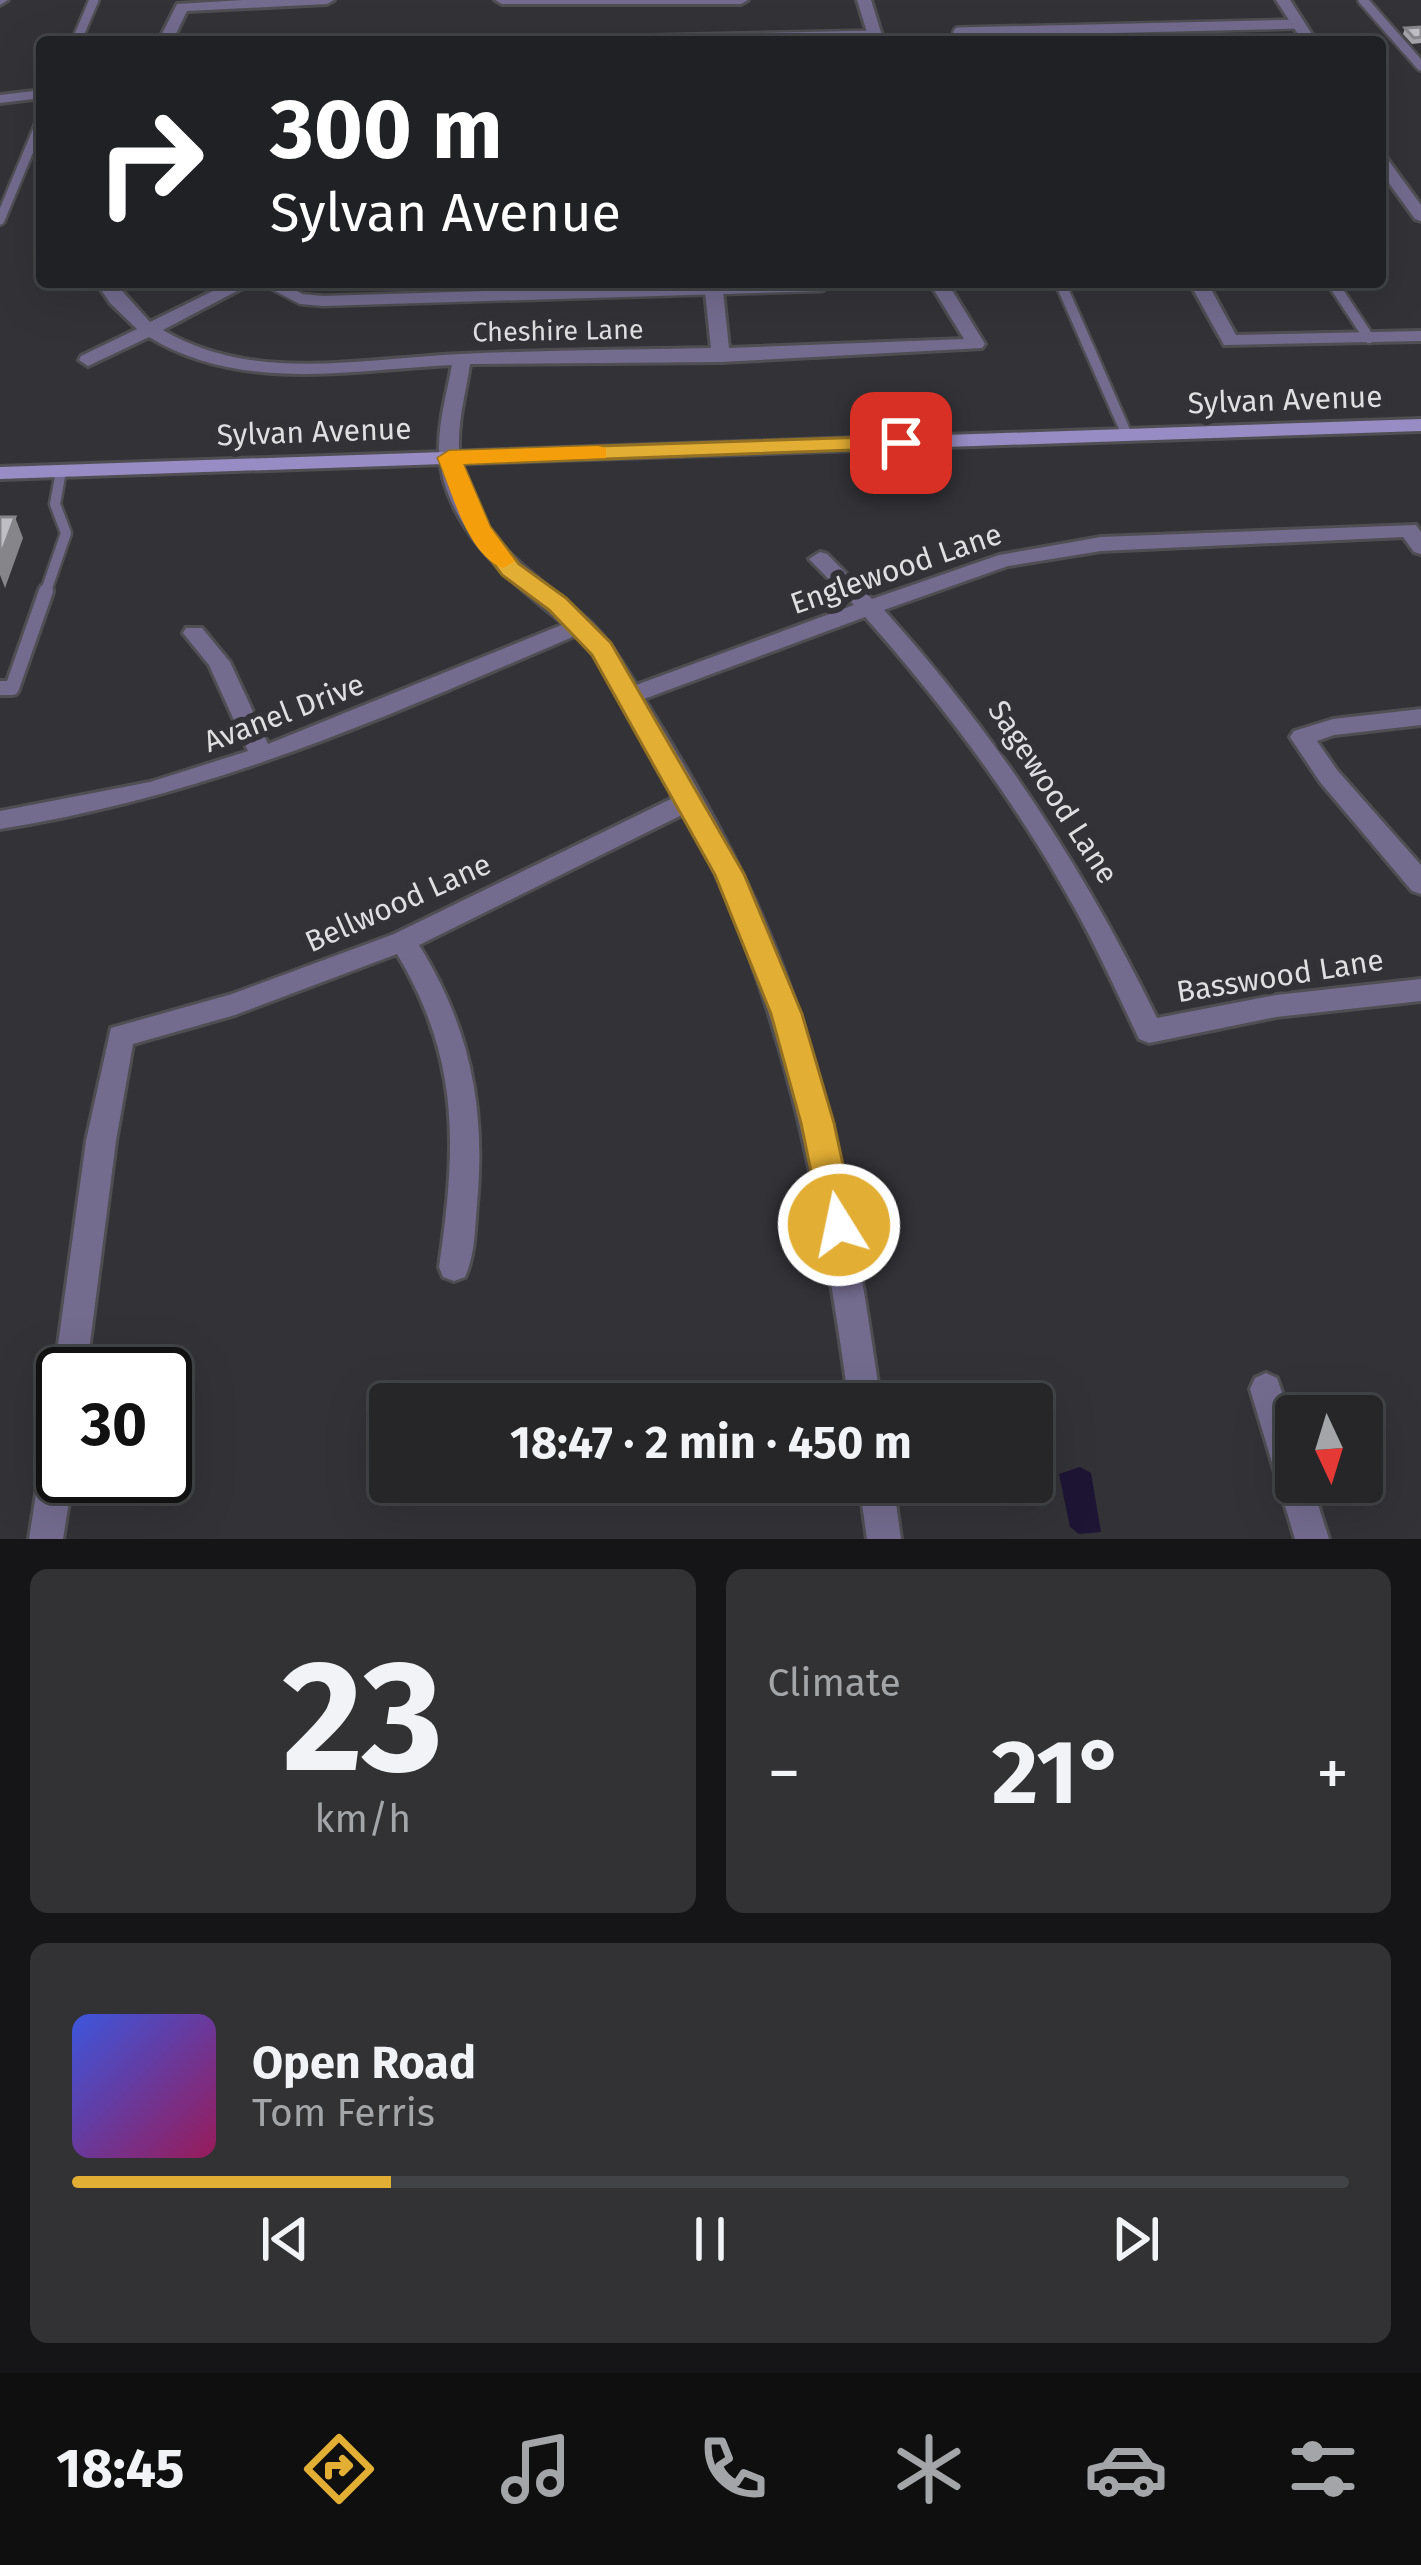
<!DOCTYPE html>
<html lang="en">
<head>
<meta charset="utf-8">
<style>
	body { margin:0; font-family:"Fira Sans",sans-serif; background:#323235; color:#f1f3f6; height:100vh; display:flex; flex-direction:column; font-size:45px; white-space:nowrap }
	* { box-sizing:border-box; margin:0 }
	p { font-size:39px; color:#a4a5a8 }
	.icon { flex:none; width:66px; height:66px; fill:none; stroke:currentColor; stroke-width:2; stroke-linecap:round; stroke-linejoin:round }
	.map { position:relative; height:1539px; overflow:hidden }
	.side { display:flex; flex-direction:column; gap:30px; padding:30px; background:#151517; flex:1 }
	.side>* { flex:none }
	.top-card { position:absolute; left:36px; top:36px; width:1350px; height:252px; border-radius:12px; box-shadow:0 12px 48px #0002,0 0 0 3px #424346; background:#202124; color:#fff; overflow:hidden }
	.needle { width:78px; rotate:176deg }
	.fabs { position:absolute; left:1275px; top:1395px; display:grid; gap:24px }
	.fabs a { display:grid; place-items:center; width:108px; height:108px; border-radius:12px; background:#262629; box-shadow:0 12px 48px #0002,0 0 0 3px #424346; font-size:60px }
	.speed { position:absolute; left:36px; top:1347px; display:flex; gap:24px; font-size:60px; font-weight:700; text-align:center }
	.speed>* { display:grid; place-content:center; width:156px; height:156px; border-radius:50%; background:#262629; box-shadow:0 12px 48px #0002,0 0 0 3px #424346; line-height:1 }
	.speed .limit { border:6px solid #111; border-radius:18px; background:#fff; color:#111 }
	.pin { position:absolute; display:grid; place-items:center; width:102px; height:102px; color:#fff; margin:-51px; border-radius:24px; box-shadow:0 6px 18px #0006 }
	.me { position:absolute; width:132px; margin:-66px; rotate:350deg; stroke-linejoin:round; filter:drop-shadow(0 0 9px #0008) }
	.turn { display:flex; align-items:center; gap:42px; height:252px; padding:0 36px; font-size:54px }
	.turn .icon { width:156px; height:156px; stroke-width:2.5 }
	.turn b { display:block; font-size:84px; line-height:102px }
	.big { font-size:90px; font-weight:700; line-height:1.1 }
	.side .card { flex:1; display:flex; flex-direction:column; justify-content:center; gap:18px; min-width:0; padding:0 42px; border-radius:18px; background:#323235 }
	.side .dial { align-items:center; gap:0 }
	.dial b { font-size:156px; line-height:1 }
	.song { display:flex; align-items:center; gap:36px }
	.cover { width:144px; height:144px; border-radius:18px; background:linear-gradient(135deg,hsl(230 70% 55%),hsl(330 70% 35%)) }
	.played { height:12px; border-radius:6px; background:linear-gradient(90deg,#e3ae34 25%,#424346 25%) }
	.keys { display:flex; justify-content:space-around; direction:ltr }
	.heat { display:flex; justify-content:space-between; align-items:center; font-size:66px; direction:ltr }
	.side .tiles { flex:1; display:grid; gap:30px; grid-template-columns:1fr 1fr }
	.card:last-child { grid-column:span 2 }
	.trip { position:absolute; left:369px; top:1383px; width:684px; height:120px; border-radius:12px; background:#262629; box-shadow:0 12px 48px #0002,0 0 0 3px #424346; font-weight:700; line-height:120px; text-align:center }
	.menu { display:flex; height:192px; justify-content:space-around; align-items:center; background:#0f0f10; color:#a4a5a8 }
	.menu .icon { width:84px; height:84px }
	.menu .on { color:#e3ae34 }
	.menu b { font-size:54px; color:#f1f3f6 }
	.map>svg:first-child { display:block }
</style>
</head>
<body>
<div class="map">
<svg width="1421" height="1539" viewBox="0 0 1421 1539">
	<rect width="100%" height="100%" fill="#333237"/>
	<path fill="#1e1535" d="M 1080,1467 L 1091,1473 L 1101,1532 L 1079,1534 L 1070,1527 L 1059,1474 Z"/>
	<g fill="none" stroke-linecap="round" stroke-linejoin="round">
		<defs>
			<path id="service-far2" d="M 1363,0 L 1421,66
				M 76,42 L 94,0
				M 560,42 L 875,35
				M 962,42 L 958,32 L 1299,24
				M 0,220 L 42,119"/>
			<path id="service-far1" d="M 269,282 L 301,299 L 323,301 L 821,286 L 820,282
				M 1060,282 L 1127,435
				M 1332,282 L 1369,338
				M 45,594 L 66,533 L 55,504 L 61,471"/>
			<path id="service" d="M 0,688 L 12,688 L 46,591"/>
			<path id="minor" d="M 0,0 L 8,0 L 0,5 Z
				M 243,0 L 334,0 L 327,4 L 187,11 L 172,42 L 158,42 L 177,4 Z
				M 495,0 L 748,0 L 741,4 L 502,4 Z
				M 857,0 L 871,0 L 884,42 L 870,42 Z
				M 1276,0 L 1290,0 L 1317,42 L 1303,42 Z
				M 42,90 L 42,98 L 0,103 L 0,95 Z
				M 1380,155 L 1386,157 L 1421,205 L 1421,221 L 1415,219 L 1380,171 Z
				M 96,282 L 114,282 L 150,322 L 231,282 L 254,282 L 163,330 C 254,384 362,358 462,354 C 545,350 628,350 711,348 L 704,282 L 722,282 L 729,348 L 964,339 L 929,282 L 947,282 L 985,344 L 982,348 L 721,362 L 470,364 C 466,392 458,419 459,447 C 461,536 537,572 593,625 C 610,642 623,664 636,685 L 854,605 L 809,559 L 820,552 L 827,554 L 872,599 L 999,555 L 1101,537 L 1416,525 L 1421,532 L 1421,554 L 1414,552 L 1403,537 L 1101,551 L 1008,566 L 884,610 C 996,734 1084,868 1157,1018 L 1276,995 L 1421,979 L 1421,1001 L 1276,1017 L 1149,1043 L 1139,1039 C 1118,995 1098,950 1074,907 C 1016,802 945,707 865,617 L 644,699 C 702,792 756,889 792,993 C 839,1126 861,1265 881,1404 L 849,1404 C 821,1198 784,999 686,813 L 419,945 C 470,1027 486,1108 477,1204 C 475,1228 475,1255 465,1277 L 454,1281 L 443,1277 L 439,1267 C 456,1149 461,1060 397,954 L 235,1015 L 133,1044 L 116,1141 L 86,1374 L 63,1374 L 63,1387 L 59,1385 L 54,1374 L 86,1141 L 111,1028 L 232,994 L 394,934 L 677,796 L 597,659 L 577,635 C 384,718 209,796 0,829 L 0,811 L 150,782 L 248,751 L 209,665 L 183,633 L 186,628 L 202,628 L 230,662 L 268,744 L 564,624 C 508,579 441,526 439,448 C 439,420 447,392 452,365 C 351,370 241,393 149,337 L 88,366 L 79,360 L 81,356 L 137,329 L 110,303 Z
				M 1189,282 L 1207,282 L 1236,335 L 1421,331 L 1421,341 L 1224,345 Z
				M 1421,709 L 1421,725 L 1334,735 L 1317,741 L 1337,770 L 1421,865 L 1421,894 L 1412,891 L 1320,782 L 1290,737 L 1294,731 L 1333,719 Z
				M 1266,1373 L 1277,1378 L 1296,1433 L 1296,1482 L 1311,1482 L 1329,1539 L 1295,1539 L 1250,1389 L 1255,1378 Z
				M 63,1413 L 63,1476 L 73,1476 L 63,1539 L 29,1539 L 46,1430 L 51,1418 Z
				M 859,1482 L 893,1482 L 901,1539 L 867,1539 Z"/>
			<path id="secondary" d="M 1421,419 L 1421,431 L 0,479 L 0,467 Z"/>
		</defs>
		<use href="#service-far2" stroke="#4f4e52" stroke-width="14"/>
		<use href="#service-far1" stroke="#4f4e52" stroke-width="15"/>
		<use href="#service" stroke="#4f4e52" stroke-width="20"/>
		<use href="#minor" stroke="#4f4e52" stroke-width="6"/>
		<use href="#secondary" stroke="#4f4e52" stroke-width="6"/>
		<use href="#service-far2" stroke="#736c8f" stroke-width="9"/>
		<use href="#service-far1" stroke="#736c8f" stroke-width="10"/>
		<use href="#service" stroke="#736c8f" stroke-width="14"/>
		<use href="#minor" fill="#736c8f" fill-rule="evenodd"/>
		<use href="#secondary" fill="#978cc3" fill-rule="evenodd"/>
	</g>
	<path fill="#a4a3a9" d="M 1421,27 L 1421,43 L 1412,44 L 1403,34 L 1405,28 Z"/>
	<path fill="#86858a" d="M 15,517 L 23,538 L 5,588 L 0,575 L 0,557 Z"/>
	<path fill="#bfbec5" stroke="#86858a" stroke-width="3" d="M 1421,27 L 1421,37 L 1414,38 L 1405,28 Z
		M 0,517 L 15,517 L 0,557 Z"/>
	<path fill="#e3ae34" stroke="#947122" stroke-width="3" d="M 901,436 L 912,443 L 909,448 L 463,464 L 490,527 L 519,564 L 566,598 L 611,643 L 744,874 L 802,1014 L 834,1123 L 856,1225 L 851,1236 L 839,1241 L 827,1236 L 822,1225 L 801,1123 L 771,1014 L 715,875 L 592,655 L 549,610 L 502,575 L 468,529 L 438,458 L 449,451 Z"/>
	<path fill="#f59e0b" d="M 598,446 L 606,448 L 606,458 L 463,464 L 490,527 L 515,561 L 503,568 C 467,555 452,491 438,458 L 449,451 Z"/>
	<g text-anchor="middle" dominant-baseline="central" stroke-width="12" stroke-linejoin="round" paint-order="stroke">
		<g font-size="27" fill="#dfdfe2" stroke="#333237">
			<text transform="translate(558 331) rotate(-1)">Cheshire Lane</text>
		</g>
		<g font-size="30" fill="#dfdfe2" stroke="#333237">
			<text transform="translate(1285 400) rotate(-2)">Sylvan Avenue</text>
			<text transform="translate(314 432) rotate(-2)">Sylvan Avenue</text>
			<text transform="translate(896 569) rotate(-19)">Englewood Lane</text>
			<text transform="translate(284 713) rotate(-21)">Avanel Drive</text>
			<text transform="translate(1053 792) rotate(57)">Sagewood Lane</text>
			<text transform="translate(398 903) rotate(-24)">Bellwood Lane</text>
			<text transform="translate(1280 976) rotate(-9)">Basswood Lane</text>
		</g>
	</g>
</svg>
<div class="fabs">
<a><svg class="needle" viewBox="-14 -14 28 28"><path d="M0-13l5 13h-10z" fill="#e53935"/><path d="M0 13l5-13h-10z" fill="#a4a5a8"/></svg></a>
</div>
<div class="speed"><div class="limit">30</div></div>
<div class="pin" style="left:901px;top:443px;background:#d93025"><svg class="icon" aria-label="arrive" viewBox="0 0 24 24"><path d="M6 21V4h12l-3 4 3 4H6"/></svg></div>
<svg class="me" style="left:839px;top:1225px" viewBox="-20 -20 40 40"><circle r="17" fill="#e3ae34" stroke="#fff" stroke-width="3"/><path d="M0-11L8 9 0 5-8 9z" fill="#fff"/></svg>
<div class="trip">18:47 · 2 min · 450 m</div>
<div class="top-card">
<div class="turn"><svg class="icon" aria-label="right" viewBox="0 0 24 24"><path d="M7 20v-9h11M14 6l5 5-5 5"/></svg><div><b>300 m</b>Sylvan Avenue</div></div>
</div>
</div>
<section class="side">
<div class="tiles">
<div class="card dial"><b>23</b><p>km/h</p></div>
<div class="card"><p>Climate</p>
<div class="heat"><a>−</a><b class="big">21°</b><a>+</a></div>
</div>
<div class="card">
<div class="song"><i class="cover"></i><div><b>Open Road</b><p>Tom Ferris</p></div></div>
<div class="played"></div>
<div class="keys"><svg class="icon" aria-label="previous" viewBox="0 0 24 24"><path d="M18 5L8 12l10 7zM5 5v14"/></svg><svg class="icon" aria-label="pause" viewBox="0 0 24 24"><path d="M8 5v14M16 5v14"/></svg><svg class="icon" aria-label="next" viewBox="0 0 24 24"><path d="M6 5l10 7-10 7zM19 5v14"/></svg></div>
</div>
</div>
</section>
<nav class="menu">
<b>18:45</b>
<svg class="icon on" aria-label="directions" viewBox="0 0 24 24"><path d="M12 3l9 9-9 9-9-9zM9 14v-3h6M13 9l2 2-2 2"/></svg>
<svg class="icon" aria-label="music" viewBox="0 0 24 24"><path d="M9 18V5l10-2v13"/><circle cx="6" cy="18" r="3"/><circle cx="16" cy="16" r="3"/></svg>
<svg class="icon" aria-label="phone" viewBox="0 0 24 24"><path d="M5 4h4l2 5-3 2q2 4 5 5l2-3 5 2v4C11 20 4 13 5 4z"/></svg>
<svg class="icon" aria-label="climate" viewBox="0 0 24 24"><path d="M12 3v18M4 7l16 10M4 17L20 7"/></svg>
<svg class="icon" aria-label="car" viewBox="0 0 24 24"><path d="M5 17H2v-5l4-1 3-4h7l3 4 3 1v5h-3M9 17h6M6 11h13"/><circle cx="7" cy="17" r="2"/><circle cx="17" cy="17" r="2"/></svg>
<svg class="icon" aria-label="filters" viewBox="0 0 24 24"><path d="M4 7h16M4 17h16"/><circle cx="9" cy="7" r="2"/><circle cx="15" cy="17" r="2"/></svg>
</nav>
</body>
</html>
